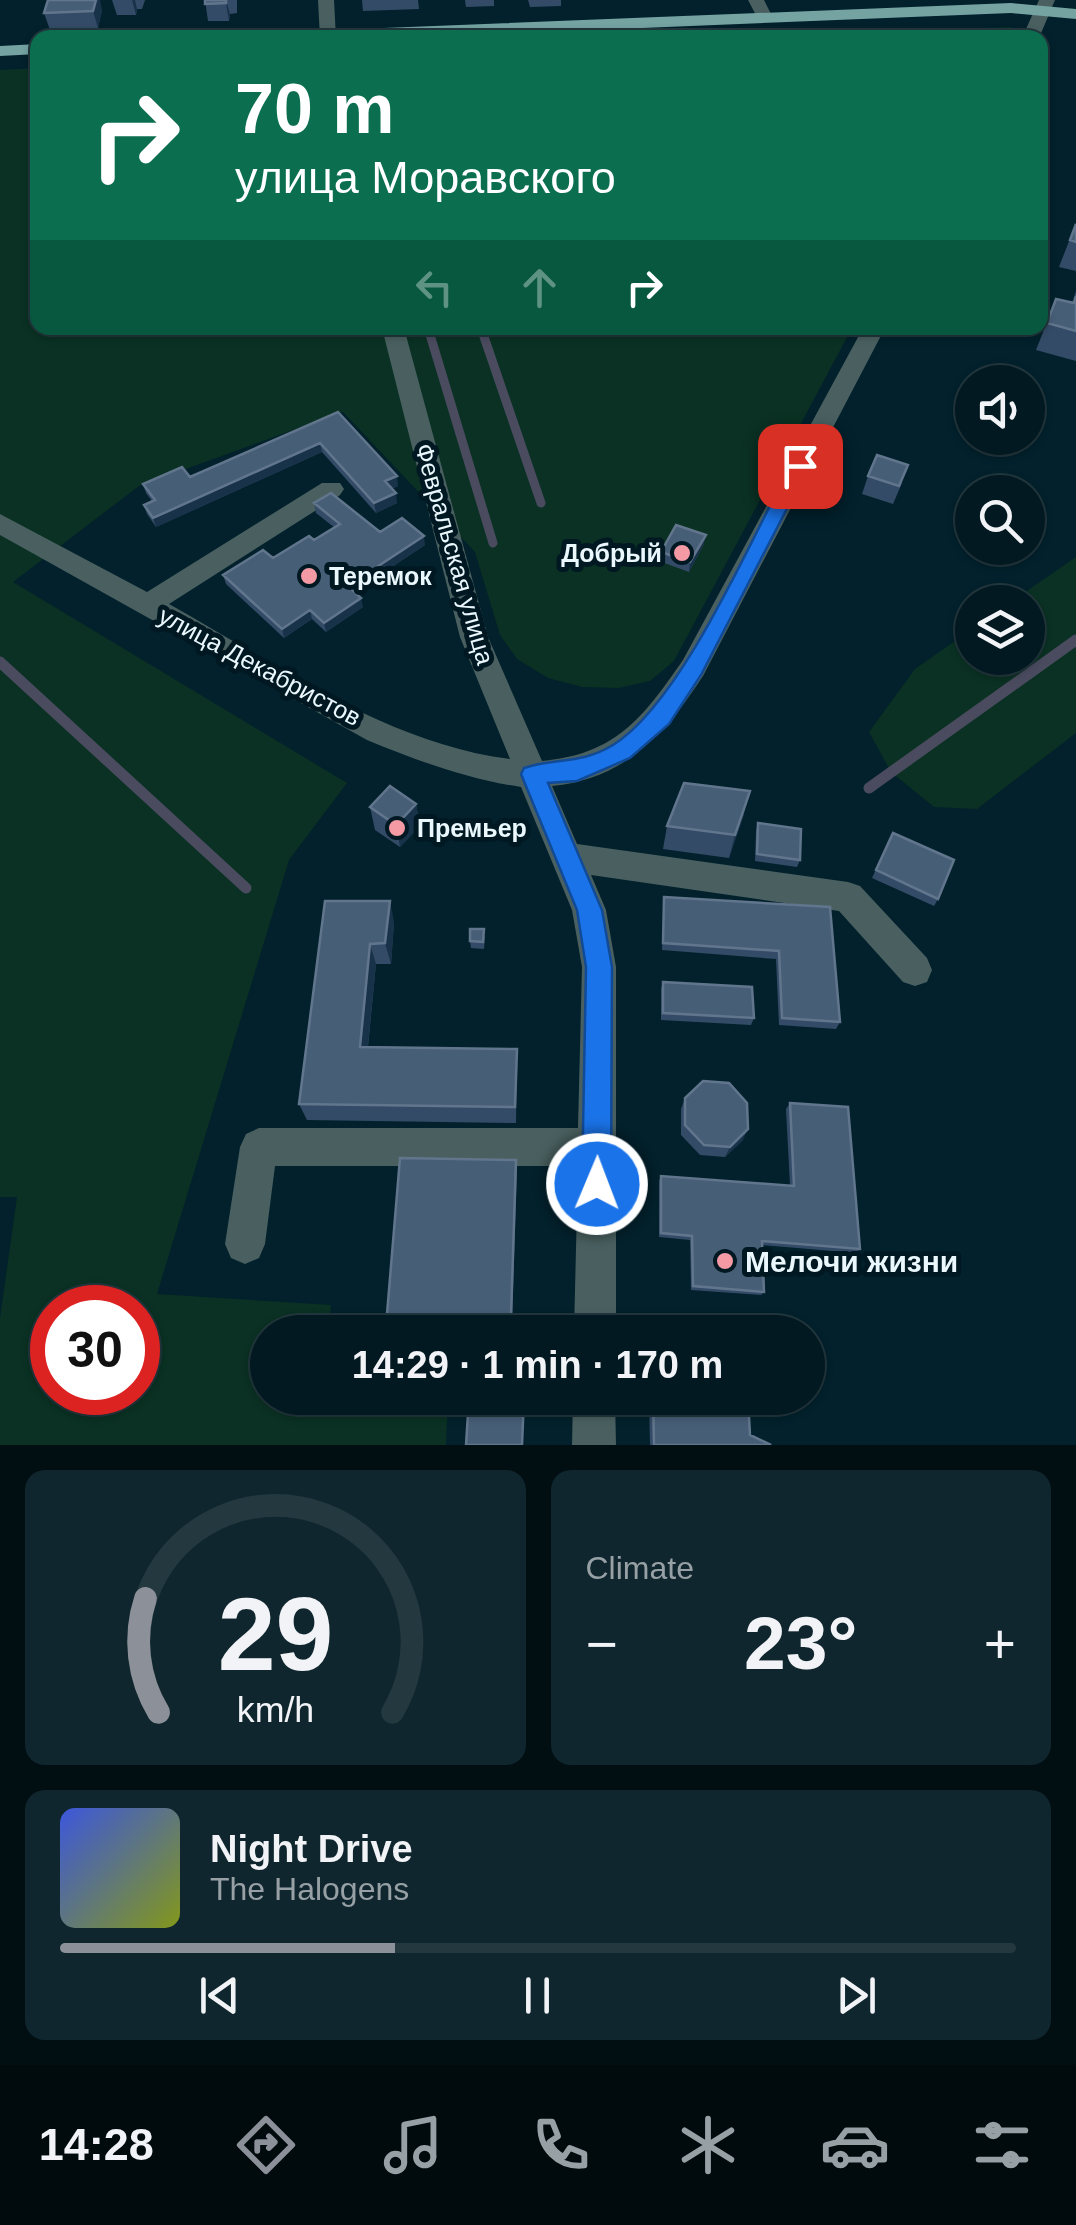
<!DOCTYPE html>
<html lang="en">
<head>
<meta charset="utf-8">
<style>
	body { margin:0; font-family:Helvetica,sans-serif; background:#10262e; color:#f1f3f6; height:100vh; display:flex; flex-direction:column; font-size:38px; white-space:nowrap }
	* { box-sizing:border-box; margin:0 }
	p { font-size:32px; color:#96a0a5 }
	.icon { flex:none; width:55px; height:55px; fill:none; stroke:currentColor; stroke-width:2; stroke-linecap:round; stroke-linejoin:round }
	.map { position:relative; height:1445px; overflow:hidden }
	.side { display:flex; flex-direction:column; gap:25px; padding:25px; background:#010e12; flex:1 }
	.side>* { flex:none }
	.hud { position:absolute; left:30px; top:30px; width:1018px; height:305px; border-radius:20px; box-shadow:0 2px 8px #0004,0 0 0 2px #23383f; background:#0b6e4f; color:#fff; overflow:hidden }
	.controls { position:absolute; left:955px; top:365px; display:grid; gap:20px }
	.controls a { display:grid; place-items:center; width:90px; height:90px; border-radius:50%; background:#021921; box-shadow:0 2px 8px #0004,0 0 0 2px #23383f; font-size:50px }
	.speed { position:absolute; left:30px; top:1285px; display:flex; gap:20px; font-size:50px; font-weight:700; text-align:center }
	.speed>* { display:grid; place-content:center; width:130px; height:130px; border-radius:50%; background:#021921; box-shadow:0 2px 8px #0004,0 0 0 2px #23383f; line-height:1 }
	.speed .limit { border:15px solid #d22; background:#fff; color:#111 }
	.pin { position:absolute; display:grid; place-items:center; width:85px; height:85px; color:#fff; margin:-42px; border-radius:20px; box-shadow:0 5px 15px #0006 }
	.me { position:absolute; width:110px; margin:-55px; rotate:1deg; stroke-linejoin:round; filter:drop-shadow(0 0 8px #0008) }
	.turn { display:flex; align-items:center; gap:35px; height:210px; padding:0 40px; font-size:45px }
	.turn .icon { width:130px; height:130px; stroke-width:2.5 }
	.turn b { display:block; font-size:70px; line-height:85px }
	.lanes { display:flex; align-items:center; height:95px; padding:0 40px; background:#0003; justify-content:center; gap:50px; direction:ltr }
	.lanes .off { opacity:.35 }
	.big { font-size:75px; font-weight:700; line-height:1.1 }
	.side .tile { flex:1; display:flex; flex-direction:column; justify-content:center; gap:15px; min-width:0; padding:0 35px; border-radius:20px; background:#10262e }
	.side .dial { align-items:center; gap:0 }
	.dial svg { height:260px; overflow:visible; fill:none; stroke:#23383f; stroke-width:7; stroke-linecap:round; text-anchor:middle }
	.dial text { fill:#f1f3f6; stroke:none }
	.song { display:flex; align-items:center; gap:30px }
	.cover { width:120px; height:120px; border-radius:15px; background:linear-gradient(135deg,hsl(230 70% 55%),hsl(70 70% 35%)) }
	.played { height:10px; border-radius:5px; background:linear-gradient(90deg,#8c9099 35%,#23383f 35%) }
	.keys { display:flex; justify-content:space-around; direction:ltr }
	.heat { display:flex; justify-content:space-between; align-items:center; font-size:55px; direction:ltr }
	.side .tiles { flex:1; display:grid; gap:25px; grid-template-columns:1fr 1fr }
	.tile:last-child { grid-column:span 2 }
	.trip { position:absolute; left:250px; top:1315px; width:575px; height:100px; border-radius:50px; background:#021921; box-shadow:0 2px 8px #0004,0 0 0 2px #23383f; font-weight:700; line-height:100px; text-align:center }
	.tab-bar { display:flex; height:160px; justify-content:space-around; align-items:center; background:#010a0d; color:#96a0a5 }
	.tab-bar .icon { width:70px; height:70px }
	.tab-bar .active { color:#8c9099 }
	.tab-bar b { font-size:45px; color:#f1f3f6 }
	.map>svg:first-child { display:block }
</style>
</head>
<body>
<div class="map">
<svg width="1076" height="1445" viewBox="0 0 1076 1445">
	<rect width="100%" height="100%" fill="#02212c"/>
	<path fill="#0a3123" fill-rule="evenodd" d="M 1012,27 L 1006,38 L 746,37 Z
		M 37,68 L 38,328 L 852,328 L 674,661 L 650,681 L 619,688 L 582,687 L 548,678 L 517,659 L 500,635 L 475,552 L 343,412 L 139,486 L 13,582 L 347,783 L 289,860 L 157,1294 L 331,1305 L 328,1332 L 268,1332 L 268,1398 L 448,1398 L 446,1445 L 0,1445 L 0,1318 L 17,1197 L 0,1197 L 0,70 ZM 52,1308 L 138,1308 L 138,1392 L 52,1392 Z
		M 1076,557 L 1076,733 L 977,809 L 934,807 L 891,772 L 869,732 L 915,669 L 972,629 L 972,658 L 1028,658 L 1028,602 L 1011,602 Z"/>
	<g fill="none" stroke-linecap="round" stroke-linejoin="round">
		<path stroke="#4a4b5f" stroke-width="6" d="M 831,38 L 983,31"/>
		<path stroke="#4a4b5f" stroke-width="9" d="M 428,328 L 493,543
			M 481,328 L 541,503"/>
		<path stroke="#4a4b5f" stroke-width="11" d="M 0,662 L 246,888
			M 869,788 L 1076,640"/>
		<path fill="#4a6060" fill-rule="evenodd" d="M 318,0 L 334,0 L 336,38 L 320,38 Z
			M 748,0 L 764,0 L 772,16 L 770,19 L 758,19 Z
			M 1039,0 L 1055,0 L 1039,38 L 1022,38 Z
			M 382,328 L 404,328 L 488,637 L 542,761 C 616,754 642,719 683,660 L 863,328 L 885,328 L 703,676 C 665,734 625,779 552,786 L 577,844 L 848,882 L 860,886 L 927,958 L 932,970 L 927,982 L 915,986 L 903,982 L 839,911 L 591,875 L 606,910 L 616,967 L 616,1332 L 574,1332 L 578,1166 L 275,1166 L 265,1244 L 259,1258 L 245,1264 L 231,1258 L 225,1244 L 240,1147 L 246,1134 L 259,1128 L 578,1128 L 582,967 L 572,910 L 521,787 C 467,779 418,761 367,740 L 0,535 L 0,514 L 147,592 L 322,483 L 340,483 L 344,489 L 340,495 L 169,604 C 276,664 386,743 510,759 L 460,637 Z
			M 573,1398 L 615,1398 L 616,1445 L 572,1445 Z"/>
		<path fill="#74a3a2" fill-rule="evenodd" d="M 1011,3 L 1076,9 L 1076,19 L 1011,13 L 396,38 L 249,38 L 257,33 Z
			M 38,44 L 38,54 L 0,56 L 0,46 Z"/>
	</g>
	<path fill="#344b67" d="M 112,0 L 145,0 L 142,9 L 137,9 L 136,15 L 117,15 Z
		M 205,0 L 237,0 L 237,13 L 230,14 L 229,21 L 208,21 Z
		M 362,0 L 418,0 L 419,9 L 363,11 Z
		M 465,0 L 494,0 L 494,6 L 466,7 Z
		M 528,0 L 561,0 L 561,6 L 530,7 Z
		M 102,10 L 98,28 L 50,30 L 44,13 Z
		M 1076,223 L 1076,271 L 1059,267 Z
		M 1076,291 L 1076,361 L 1036,350 L 1056,299 L 1072,303 Z
		M 338,412 L 398,486 L 391,489 L 397,503 L 376,513 L 322,452 L 156,527 L 147,514 L 144,505 L 152,501 L 146,493 L 143,484 L 190,477 Z
		M 868,476 L 902,483 L 893,504 L 862,494 Z
		M 314,503 L 380,532 L 425,545 L 354,592 L 363,607 L 326,632 L 312,619 L 284,638 L 226,584 L 223,575 L 273,558 L 314,540 L 335,528 L 316,513 Z
		M 704,544 L 689,572 L 659,561 L 661,552 Z
		M 416,804 L 420,826 L 400,847 L 375,830 L 370,807 Z
		M 744,814 L 729,858 L 663,849 L 667,826 Z
		M 758,823 L 800,860 L 797,867 L 755,861 L 756,831 Z
		M 893,833 L 938,899 L 934,906 L 872,878 Z
		M 664,897 L 830,907 L 840,1022 L 836,1029 L 779,1025 L 776,959 L 662,950 Z
		M 325,901 L 394,922 L 391,964 L 376,964 L 368,1047 L 517,1049 L 516,1123 L 307,1120 L 299,1104 Z
		M 485,936 L 484,949 L 471,948 L 470,941 Z
		M 663,982 L 754,1018 L 751,1025 L 661,1020 L 661,989 Z
		M 685,1098 L 743,1140 L 725,1157 L 700,1155 L 681,1135 L 681,1109 Z
		M 790,1103 L 860,1249 L 856,1253 L 762,1245 L 764,1292 L 761,1295 L 691,1290 L 690,1240 L 659,1237 L 659,1181 L 661,1176 L 790,1185 L 786,1109 Z
		M 517,1170 L 512,1323 L 440,1321 L 439,1332 L 389,1317 L 387,1314 Z
		M 649,1398 L 748,1398 L 750,1435 L 771,1445 L 650,1445 Z"/>
	<path fill="#183249" d="M 96,0 L 100,0 L 102,10 L 98,28 L 93,11 Z
		M 132,0 L 135,0 L 137,9 L 136,15 Z
		M 226,0 L 230,14 L 229,21 L 226,3 Z
		M 320,443 L 322,452 L 156,527 L 153,518 Z
		M 397,476 L 398,486 L 386,491 L 385,481 Z
		M 396,493 L 397,503 L 376,513 L 374,503 Z
		M 706,535 L 704,544 L 689,572 L 690,562 Z
		M 424,536 L 425,545 L 349,595 L 348,586 Z
		M 361,598 L 363,607 L 326,632 L 324,623 Z
		M 310,610 L 312,619 L 284,638 L 282,629 Z
		M 750,791 L 744,814 L 729,858 L 735,835 Z
		M 416,804 L 420,826 L 400,847 L 396,825 Z
		M 390,901 L 394,922 L 391,964 L 385,943 Z
		M 370,944 L 376,964 L 366,1065 L 360,1047 Z
		M 748,1129 L 743,1140 L 725,1157 L 730,1147 Z"/>
	<path fill="#475e77" stroke="#61768c" stroke-width="2.5" d="M 48,0 L 96,0 L 93,11 L 44,13 Z
		M 205,0 L 226,0 L 226,3 L 205,4 Z
		M 1076,224 L 1076,242 L 1070,240 Z
		M 1076,296 L 1076,331 L 1047,323 L 1056,299 L 1074,303 Z
		M 338,412 L 397,476 L 385,481 L 396,493 L 374,503 L 320,443 L 153,518 L 144,505 L 155,500 L 143,484 L 182,467 L 190,477 Z
		M 877,455 L 908,465 L 899,486 L 868,476 Z
		M 331,493 L 380,532 L 402,518 L 424,536 L 348,586 L 361,598 L 324,623 L 310,610 L 282,629 L 223,575 L 263,550 L 273,558 L 309,536 L 314,540 L 340,524 L 314,503 Z
		M 676,525 L 706,535 L 690,562 L 661,552 Z
		M 684,783 L 750,791 L 735,835 L 667,826 Z
		M 390,786 L 416,804 L 396,825 L 370,807 Z
		M 758,823 L 801,829 L 800,860 L 757,854 Z
		M 893,833 L 954,860 L 938,899 L 876,870 Z
		M 664,897 L 830,907 L 840,1022 L 782,1018 L 779,951 L 663,943 Z
		M 325,901 L 390,901 L 385,943 L 370,944 L 360,1047 L 517,1049 L 515,1107 L 299,1104 Z
		M 470,929 L 484,929 L 483,942 L 470,941 Z
		M 663,982 L 752,987 L 754,1018 L 663,1013 Z
		M 703,1081 L 729,1083 L 747,1103 L 748,1129 L 730,1147 L 704,1145 L 685,1125 L 685,1098 Z
		M 790,1103 L 848,1107 L 860,1249 L 762,1241 L 764,1292 L 693,1286 L 692,1236 L 661,1233 L 661,1176 L 794,1186 Z
		M 400,1158 L 516,1160 L 511,1317 L 387,1314 Z
		M 357,1316 L 439,1318 L 438,1332 L 355,1332 Z
		M 664,1324 L 687,1326 L 688,1332 L 664,1332 Z
		M 469,1398 L 524,1398 L 522,1445 L 466,1445 Z
		M 653,1398 L 748,1398 L 750,1435 L 771,1445 L 654,1445 Z"/>
	<path fill="#1a73e8" stroke="#114b97" stroke-width="2.5" d="M 800,460 L 809,466 L 701,675 L 669,724 L 630,758 L 577,781 L 548,783 L 602,910 L 612,967 L 611,1184 L 607,1195 L 597,1199 L 586,1195 L 582,1184 L 586,967 L 577,910 L 521,774 L 524,768 C 556,757 580,765 613,745 C 681,703 751,540 790,466 Z"/>
	<g fill="#f49aa4" stroke="#001822" stroke-width="4">
		<circle cx="682" cy="553" r="10"/>
		<circle cx="309" cy="576" r="10"/>
		<circle cx="397" cy="828" r="10"/>
		<circle cx="725" cy="1261" r="10"/>
	</g>
	<g text-anchor="middle" dominant-baseline="central" stroke-width="10" stroke-linejoin="round" paint-order="stroke">
		<g font-size="25" font-weight="bold" fill="#eaf8fd" stroke="#001822" text-anchor="start">
			<text x="662" y="553" text-anchor="end">Добрый</text>
			<text x="329" y="576">Теремок</text>
			<text x="417" y="828">Премьер</text>
		</g>
		<g font-size="25" fill="#eaf8fd" stroke="#001822">
			<text transform="translate(455 554) rotate(74)">Февральская улица</text>
			<text transform="translate(260 666) rotate(28)">улица Декабристов</text>
		</g>
		<g font-size="30" font-weight="bold" fill="#eaf8fd" stroke="#001822" text-anchor="start">
			<text x="745" y="1261">Мелочи жизни</text>
		</g>
	</g>
</svg>
<div class="controls">
<a><svg class="icon" aria-label="sound" viewBox="0 0 24 24"><path d="M4 9h4l5-4v14l-5-4H4zM17 9q2 3 0 6"/></svg></a>
<a><svg class="icon" aria-label="search" viewBox="0 0 24 24"><circle cx="10" cy="10" r="6"/><path d="M15 15l6 6"/></svg></a>
<a><svg class="icon" aria-label="layers" viewBox="0 0 24 24"><path d="M12 4l9 5-9 5-9-5zM3 14l9 5 9-5"/></svg></a>
</div>
<div class="speed"><div class="limit">30</div></div>
<div class="pin" style="left:800px;top:466px;background:#d93025"><svg class="icon" aria-label="arrive" viewBox="0 0 24 24"><path d="M6 21V4h12l-3 4 3 4H6"/></svg></div>
<svg class="me" style="left:597px;top:1184px" viewBox="-20 -20 40 40"><circle r="17" fill="#1a73e8" stroke="#fff" stroke-width="3"/><path d="M0-11L8 9 0 5-8 9z" fill="#fff"/></svg>
<div class="trip">14:29 · 1 min · 170 m</div>
<div class="hud">
<div class="turn"><svg class="icon" aria-label="right" viewBox="0 0 24 24"><path d="M7 20v-9h11M14 6l5 5-5 5"/></svg><div><b>70 m</b>улица Моравского</div></div>
<div class="lanes"><svg class="icon off" aria-label="left" viewBox="0 0 24 24"><path d="M17 20v-9H6M10 6l-5 5 5 5"/></svg><svg class="icon off" aria-label="ahead" viewBox="0 0 24 24"><path d="M12 20V5M6 11l6-6 6 6"/></svg><svg class="icon" aria-label="right" viewBox="0 0 24 24"><path d="M7 20v-9h11M14 6l5 5-5 5"/></svg></div>
</div>
</div>
<section class="side">
<div class="tiles">
<div class="tile dial"><svg viewBox="0 0 100 80">
<path d="M14 69A42 42 0 1 1 86 69"/>
<path d="M14 69A42 42 0 0 1 10 34" stroke="#8c9099"/>
<text x="50" y="56" font-size="32" font-weight="700">29</text>
<text x="50" y="72" font-size="11">km/h</text>
</svg></div>
<div class="tile"><p>Climate</p>
<div class="heat"><a>−</a><b class="big">23°</b><a>+</a></div>
</div>
<div class="tile">
<div class="song"><i class="cover"></i><div><b>Night Drive</b><p>The Halogens</p></div></div>
<div class="played"></div>
<div class="keys"><svg class="icon" aria-label="previous" viewBox="0 0 24 24"><path d="M18 5L8 12l10 7zM5 5v14"/></svg><svg class="icon" aria-label="pause" viewBox="0 0 24 24"><path d="M8 5v14M16 5v14"/></svg><svg class="icon" aria-label="next" viewBox="0 0 24 24"><path d="M6 5l10 7-10 7zM19 5v14"/></svg></div>
</div>
</div>
</section>
<nav class="tab-bar">
<b>14:28</b>
<svg class="icon active" aria-label="directions" viewBox="0 0 24 24"><path d="M12 3l9 9-9 9-9-9zM9 14v-3h6M13 9l2 2-2 2"/></svg>
<svg class="icon" aria-label="music" viewBox="0 0 24 24"><path d="M9 18V5l10-2v13"/><circle cx="6" cy="18" r="3"/><circle cx="16" cy="16" r="3"/></svg>
<svg class="icon" aria-label="phone" viewBox="0 0 24 24"><path d="M5 4h4l2 5-3 2q2 4 5 5l2-3 5 2v4C11 20 4 13 5 4z"/></svg>
<svg class="icon" aria-label="climate" viewBox="0 0 24 24"><path d="M12 3v18M4 7l16 10M4 17L20 7"/></svg>
<svg class="icon" aria-label="car" viewBox="0 0 24 24"><path d="M5 17H2v-5l4-1 3-4h7l3 4 3 1v5h-3M9 17h6M6 11h13"/><circle cx="7" cy="17" r="2"/><circle cx="17" cy="17" r="2"/></svg>
<svg class="icon" aria-label="filters" viewBox="0 0 24 24"><path d="M4 7h16M4 17h16"/><circle cx="9" cy="7" r="2"/><circle cx="15" cy="17" r="2"/></svg>
</nav>
</body>
</html>
